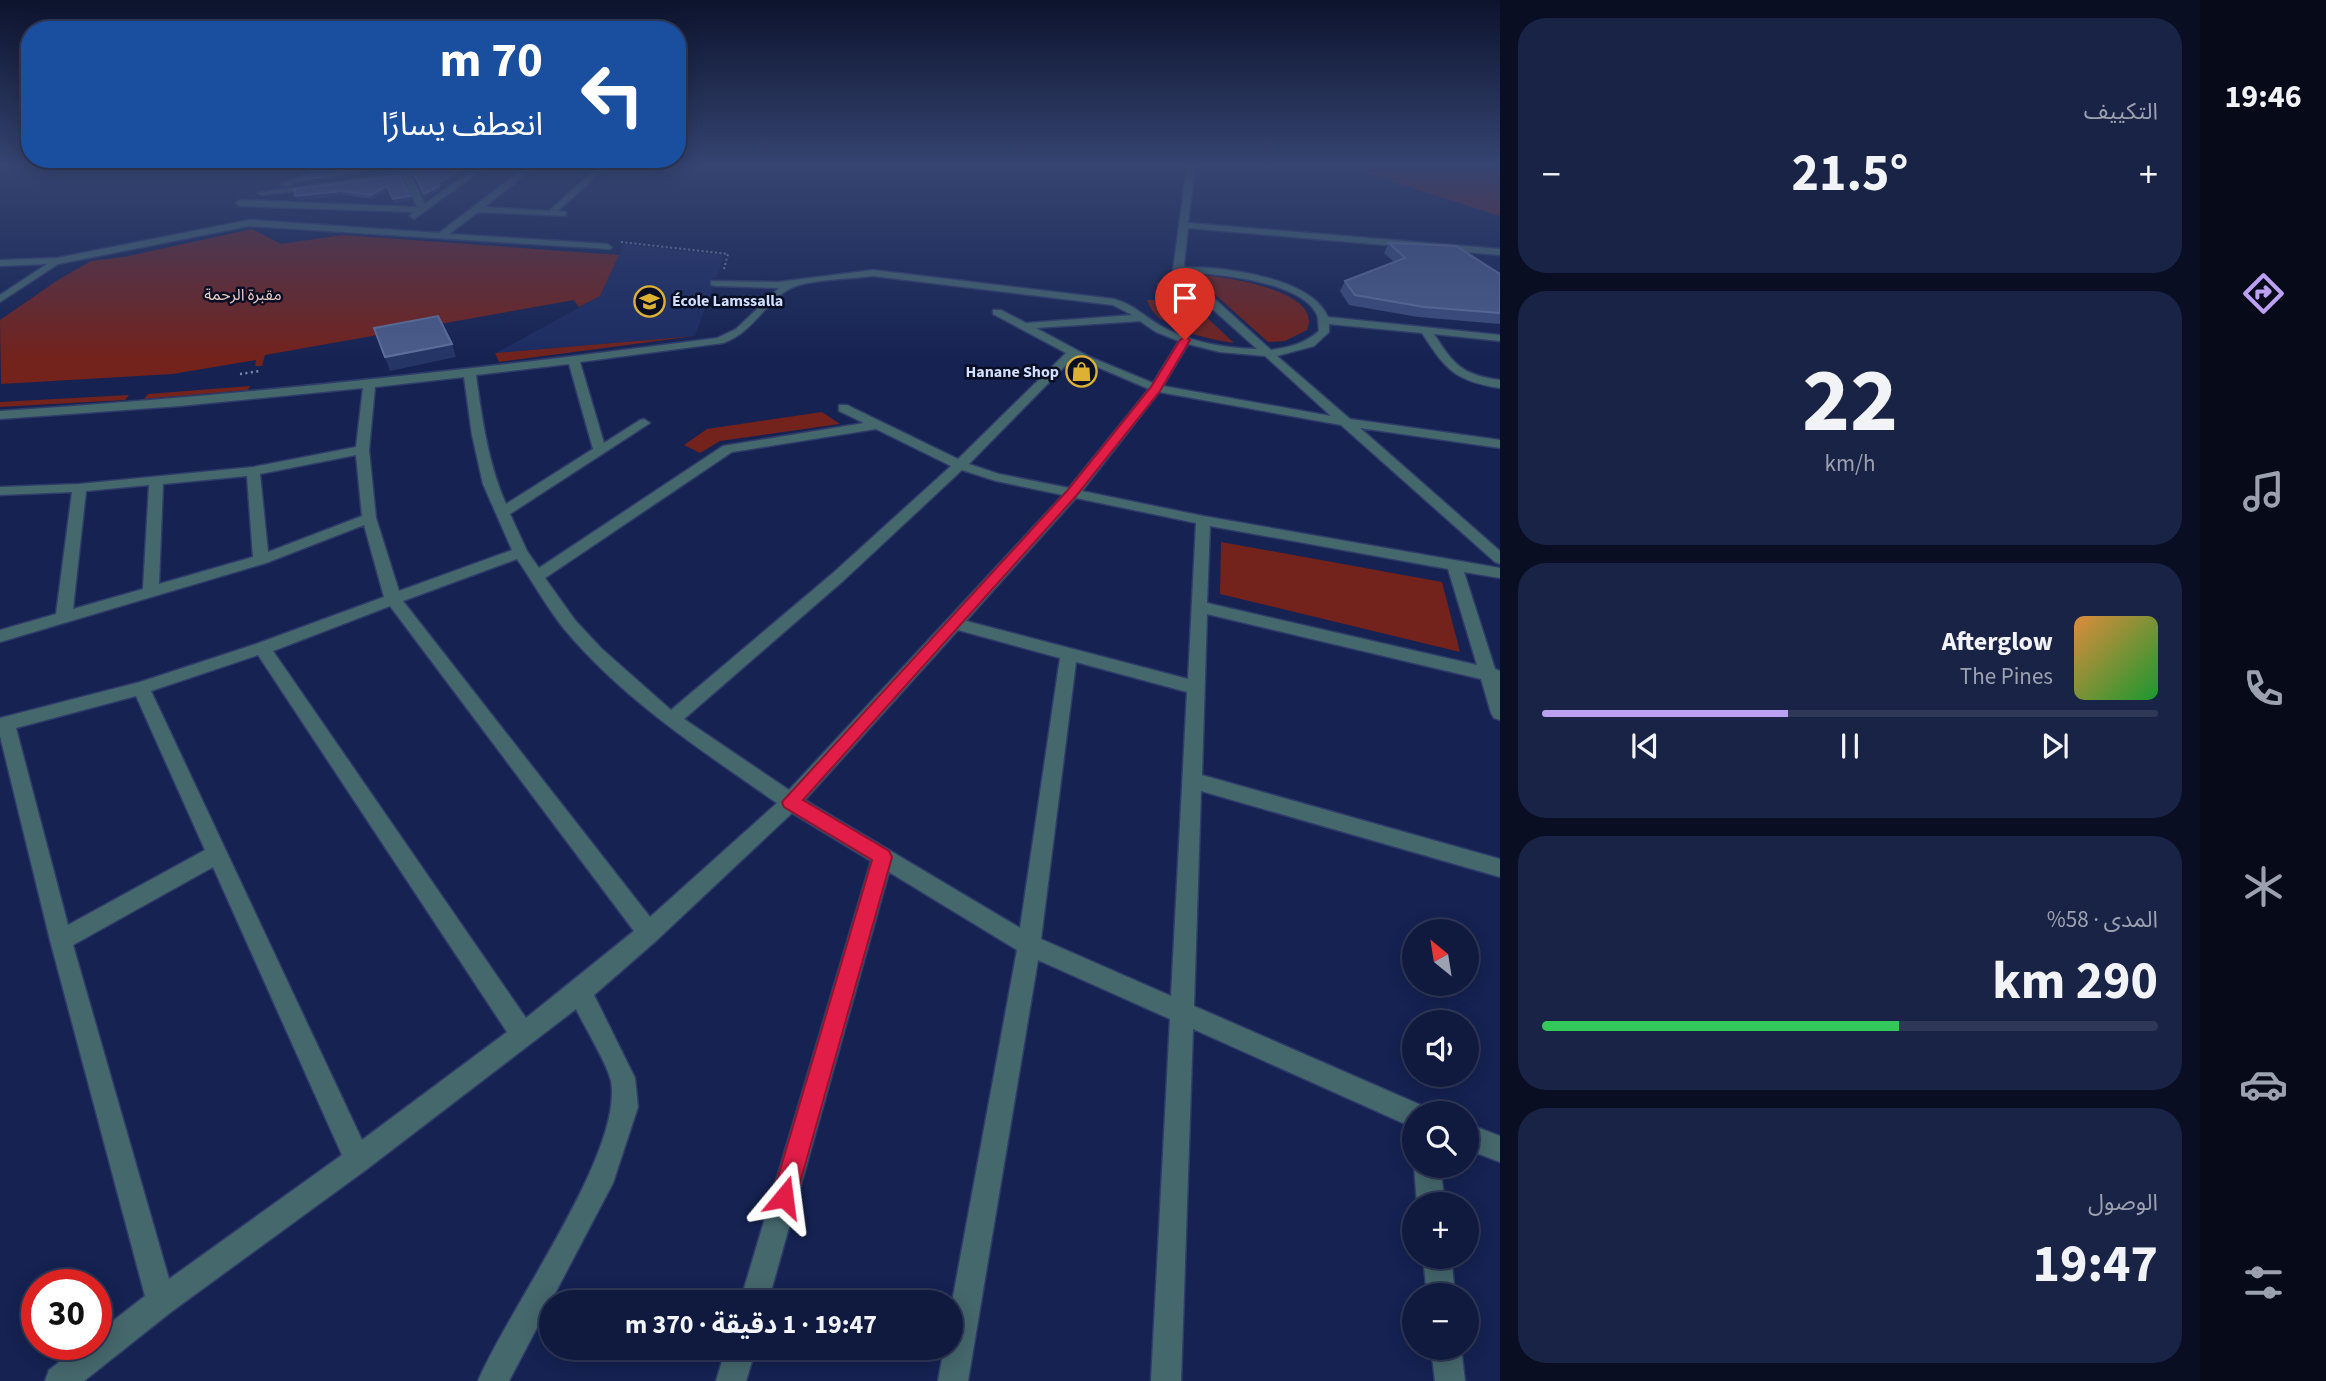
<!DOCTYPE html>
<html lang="ar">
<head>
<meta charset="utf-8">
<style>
	body { margin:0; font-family:"Source Sans 3","Noto Sans Arabic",sans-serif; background:#192345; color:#f1f3f6; direction:rtl; height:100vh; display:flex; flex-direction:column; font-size:26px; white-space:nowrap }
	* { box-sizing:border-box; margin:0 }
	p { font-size:23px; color:#9ca1b0 }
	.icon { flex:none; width:38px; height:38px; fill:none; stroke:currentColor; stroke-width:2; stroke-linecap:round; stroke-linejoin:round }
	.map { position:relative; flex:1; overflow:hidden; direction:ltr }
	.sheet { display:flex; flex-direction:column; gap:18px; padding:18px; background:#090e22; width:700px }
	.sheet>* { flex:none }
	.guide { position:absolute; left:21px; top:21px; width:665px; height:147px; border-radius:28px; box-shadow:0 4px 18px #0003,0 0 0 2px #303858; direction:rtl; background:#1a4fa0; color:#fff; overflow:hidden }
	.needle { width:46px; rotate:330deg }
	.controls { position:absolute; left:1402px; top:919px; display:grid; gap:14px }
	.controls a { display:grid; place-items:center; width:77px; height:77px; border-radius:50%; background:#101a3e; box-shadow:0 4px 18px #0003,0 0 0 2px #303858; font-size:35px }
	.speed { position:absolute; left:21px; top:1269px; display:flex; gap:14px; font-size:35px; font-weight:700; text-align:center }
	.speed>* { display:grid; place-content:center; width:91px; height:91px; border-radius:50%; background:#101a3e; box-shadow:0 4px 18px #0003,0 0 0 2px #303858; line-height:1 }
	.speed .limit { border:10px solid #d22; background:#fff; color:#111 }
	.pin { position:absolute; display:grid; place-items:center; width:60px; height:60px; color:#fff; margin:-72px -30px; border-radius:50% 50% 50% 0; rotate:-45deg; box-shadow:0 0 7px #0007 }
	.pin .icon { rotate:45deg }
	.me { position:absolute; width:77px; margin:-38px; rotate:16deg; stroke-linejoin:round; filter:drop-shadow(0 0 5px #0008) }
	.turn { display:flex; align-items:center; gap:24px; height:147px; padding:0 28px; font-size:32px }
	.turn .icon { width:91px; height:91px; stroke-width:2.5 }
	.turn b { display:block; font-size:49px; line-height:60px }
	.big { font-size:52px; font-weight:700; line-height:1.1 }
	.sheet .widget { flex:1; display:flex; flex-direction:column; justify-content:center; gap:10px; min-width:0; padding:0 24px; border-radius:28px; background:#192345 }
	.sheet .dial { align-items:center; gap:0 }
	.dial b { font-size:91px; line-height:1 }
	.song { display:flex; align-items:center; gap:21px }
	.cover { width:84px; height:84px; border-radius:10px; background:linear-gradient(135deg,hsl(30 70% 55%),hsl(130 70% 35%)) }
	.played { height:7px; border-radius:4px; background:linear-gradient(90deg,#bca0f2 40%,#303858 40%) }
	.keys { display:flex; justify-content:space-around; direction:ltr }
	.heat { display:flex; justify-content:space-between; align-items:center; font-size:38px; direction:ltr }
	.charge { height:10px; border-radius:5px; background:linear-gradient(90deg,#34c759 58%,#303858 0) }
	.trip { position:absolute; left:539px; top:1290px; width:424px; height:70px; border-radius:35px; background:#101a3e; box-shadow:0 4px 18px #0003,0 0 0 2px #303858; font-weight:700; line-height:70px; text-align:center; direction:rtl }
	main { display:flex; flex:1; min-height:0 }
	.tabs { display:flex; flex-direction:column; width:126px; justify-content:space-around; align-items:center; background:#060a19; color:#9ca1b0 }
	.tabs .icon { width:49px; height:49px }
	.tabs .active { color:#bca0f2 }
	.tabs b { font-size:32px; color:#f1f3f6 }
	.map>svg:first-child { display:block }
</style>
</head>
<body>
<main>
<nav class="tabs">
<b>19:46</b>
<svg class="icon active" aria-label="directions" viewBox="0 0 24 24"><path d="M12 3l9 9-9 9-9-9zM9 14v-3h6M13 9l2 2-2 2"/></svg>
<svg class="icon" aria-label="music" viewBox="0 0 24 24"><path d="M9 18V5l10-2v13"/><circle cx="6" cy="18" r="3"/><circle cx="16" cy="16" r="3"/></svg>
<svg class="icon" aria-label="phone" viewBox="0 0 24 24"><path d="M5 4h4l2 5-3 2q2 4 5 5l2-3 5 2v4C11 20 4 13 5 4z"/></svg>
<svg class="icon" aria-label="climate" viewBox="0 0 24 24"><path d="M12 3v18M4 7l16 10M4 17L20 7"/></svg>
<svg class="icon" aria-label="car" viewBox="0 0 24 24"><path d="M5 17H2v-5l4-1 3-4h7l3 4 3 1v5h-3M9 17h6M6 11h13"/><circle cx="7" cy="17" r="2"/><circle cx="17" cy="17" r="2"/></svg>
<svg class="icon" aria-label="filters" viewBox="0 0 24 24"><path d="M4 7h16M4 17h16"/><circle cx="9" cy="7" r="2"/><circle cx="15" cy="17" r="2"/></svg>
</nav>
<section class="sheet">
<div class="widget"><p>التكييف</p>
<div class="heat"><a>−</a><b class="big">21.5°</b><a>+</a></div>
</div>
<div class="widget dial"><b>22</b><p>km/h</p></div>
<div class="widget">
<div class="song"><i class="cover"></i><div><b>Afterglow</b><p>The Pines</p></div></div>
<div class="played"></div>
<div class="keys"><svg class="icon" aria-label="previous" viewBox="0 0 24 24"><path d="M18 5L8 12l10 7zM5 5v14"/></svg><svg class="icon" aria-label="pause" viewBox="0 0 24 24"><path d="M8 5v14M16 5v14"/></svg><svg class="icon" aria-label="next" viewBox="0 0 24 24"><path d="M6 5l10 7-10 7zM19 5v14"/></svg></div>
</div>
<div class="widget"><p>المدى · 58%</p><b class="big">290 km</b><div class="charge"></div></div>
<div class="widget"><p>الوصول</p><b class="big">19:47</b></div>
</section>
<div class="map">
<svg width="1500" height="1381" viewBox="0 0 1500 1381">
	<rect width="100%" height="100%" fill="#152252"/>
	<path fill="#1c2b61" d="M 624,244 L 725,255 L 716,278 L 712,278 L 709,286 L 713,287 L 695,336 L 496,353 L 600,296 Z"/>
	<path fill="#73221c" d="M 1343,166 L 1465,166 L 1500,170 L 1500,216 Z
		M 252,229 L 281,244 L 343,235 L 619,255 L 600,296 L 579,307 L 574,300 L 265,355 L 262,366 L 255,366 L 256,360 L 173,374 L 1,384 L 0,320 L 58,280 L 91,261 L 124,257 Z
		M 1199,275 C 1222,276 1324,290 1307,330 L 1285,341 L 1268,342 L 1211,291 Z
		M 1166,279 L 1234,343 C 1208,339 1155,329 1147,300 L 1159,300 L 1157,283 Z
		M 695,336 L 499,362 L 495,353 Z
		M 250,386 L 248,390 L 144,399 L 148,394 Z
		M 129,395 L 125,400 L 0,407 L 0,402 Z
		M 822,412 L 840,424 L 720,441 L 700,453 L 684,445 L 707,429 Z
		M 1221,542 L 1442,582 L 1460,652 L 1220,594 Z"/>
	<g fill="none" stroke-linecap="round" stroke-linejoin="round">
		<defs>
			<path id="minor" d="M 322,166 L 332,166 L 287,186 L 280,184 Z
				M 398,166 L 406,166 L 408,171 L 470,166 L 411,176 L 425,204 L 475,168 L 473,166 L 481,166 L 483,169 L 414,219 L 410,216 L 414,212 L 240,206 L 236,203 L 240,200 L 417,207 L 403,177 L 262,195 L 258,193 L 401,172 Z
				M 527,166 L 536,166 L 484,207 L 549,211 L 599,166 L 607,166 L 558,211 L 566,212 L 566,216 L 478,212 L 449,234 L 607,244 L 612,247 L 610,249 L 249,226 L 58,264 L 0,302 L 0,295 L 47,264 L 0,266 L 0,260 L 57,258 L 249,220 L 439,233 Z
				M 1187,166 L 1195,166 L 1188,223 L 1500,249 L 1500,255 L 1188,228 L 1184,264 L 1185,267 C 1223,267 1311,277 1328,317 L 1500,335 L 1500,341 L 1434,334 C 1454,365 1462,375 1500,380 L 1500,388 C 1455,381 1446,370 1422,333 L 1329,324 L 1329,332 L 1314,346 L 1277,356 L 1350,419 L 1500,440 L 1500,448 L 1360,428 L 1500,551 L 1500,564 L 1495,562 L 1341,425 L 1159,392 L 1082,491 L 1203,516 L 1500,568 L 1500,578 L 1464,572 L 1495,669 L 1500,671 L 1500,720 L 1494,718 L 1491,713 L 1481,679 L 1207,614 L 1202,775 L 1500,859 L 1500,877 L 1201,791 L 1194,1006 L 1423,1106 L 1426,1113 L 1414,1113 L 1414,1128 L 1193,1029 L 1181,1381 L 1151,1381 L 1170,1019 L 1038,960 L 968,1381 L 938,1381 L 944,1348 L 950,1348 L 950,1313 L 1017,950 L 889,872 L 768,1302 L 740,1302 L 871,861 L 792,813 L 657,940 L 594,995 L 635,1078 L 638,1107 L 613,1183 L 509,1381 L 478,1381 C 508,1309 624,1152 611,1081 C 607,1063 585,1028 576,1009 L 367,1169 L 171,1312 L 84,1381 L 45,1381 L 49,1370 L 83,1344 L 96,1344 L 96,1334 L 145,1296 L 50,940 L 0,736 L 0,718 L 140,682 L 256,644 L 384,597 L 364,525 L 266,563 L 0,642 L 0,630 L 56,614 L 72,492 L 0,495 L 0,487 L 79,484 L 253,467 L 356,447 L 363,388 L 180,406 L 0,419 L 0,411 C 240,396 479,369 717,338 L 736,329 L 779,288 L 715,286 L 711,285 L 711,281 L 778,282 L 873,270 L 1114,299 C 1133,304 1145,317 1161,326 C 1189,342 1225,348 1257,349 L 1179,279 L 1173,270 ZM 1186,273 C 1217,273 1303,282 1317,315 C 1319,319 1318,327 1319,331 C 1304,344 1290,347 1271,350 ZM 873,276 L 1113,305 L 1132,315 L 1026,323 L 1001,310 L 993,310 L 993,314 L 1066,353 L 958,459 L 847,405 L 839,405 L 839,411 L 864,423 L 723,446 L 539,568 L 527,551 L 510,514 L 650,423 L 644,419 L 640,420 L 604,443 L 580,362 L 723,343 C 755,332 768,296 796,286 C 817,279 851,279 873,276 ZM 1140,321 L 1156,332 L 1179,341 L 1153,383 L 1090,357 L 1036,328 ZM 1188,344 L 1220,352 L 1265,356 L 1331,416 L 1163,386 ZM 1074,357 L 1149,389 L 1069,488 L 999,474 L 969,464 ZM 569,364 L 593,449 L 506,504 C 488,463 482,419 476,375 ZM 464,377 L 472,435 L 483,484 L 512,550 L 399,591 L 376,518 L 369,450 L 375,387 ZM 876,429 L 951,466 L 833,573 L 671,710 L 601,648 L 575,620 L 545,578 L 732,452 ZM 356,455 L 362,516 L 268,552 L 260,474 ZM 962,470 L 996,481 L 1063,495 L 789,790 L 684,719 L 843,581 ZM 247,476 L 253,557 L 159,584 L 163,484 ZM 149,485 L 143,589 L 73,609 L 86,491 ZM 1076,498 L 1196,523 L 1188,679 L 966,621 ZM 1210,526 L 1448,569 L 1477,665 L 1207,603 ZM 517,559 C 533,582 547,608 565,630 C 624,700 702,751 777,803 L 650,917 L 403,601 ZM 390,606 L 634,931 L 526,1018 L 273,651 ZM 958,630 L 1060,658 L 1020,928 L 805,800 ZM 258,655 L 507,1032 L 362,1140 L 151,691 ZM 1076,662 L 1187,692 L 1171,996 L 1041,939 ZM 136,696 L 205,850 L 68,925 L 16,728 ZM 213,867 L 342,1155 L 169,1279 L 73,945 Z
				M 1466,1123 L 1500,1136 L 1500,1162 L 1466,1149 Z
				M 1414,1166 L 1440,1166 L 1445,1204 L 1417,1204 Z
				M 1423,1256 L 1451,1256 L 1455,1295 L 1427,1295 Z
				M 726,1348 L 756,1348 L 746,1381 L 716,1381 Z
				M 1431,1348 L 1461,1348 L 1465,1381 L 1435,1381 Z"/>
		</defs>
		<use href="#minor" stroke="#2f3c6a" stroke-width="3"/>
		<path stroke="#7c89b0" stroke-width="2" stroke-dasharray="2 2.5" stroke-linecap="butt" d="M 621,242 L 728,254 L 724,269"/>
		<path stroke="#7c89b0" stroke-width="2.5" stroke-dasharray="2 3.5" stroke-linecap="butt" d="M 240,374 L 260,371"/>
		<use href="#minor" fill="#45686d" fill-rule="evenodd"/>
	</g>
	<path fill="#3b4c7e" d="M 400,176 L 411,200 L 394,203 L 388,190 L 372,199 L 343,195 L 297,200 Z
		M 1389,243 L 1500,274 L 1500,324 L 1418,317 L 1349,305 L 1340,291 L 1345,281 L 1394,262 L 1384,253 Z"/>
	<path fill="#253566" d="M 396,166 L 397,170 L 296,185 L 295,181 Z
		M 409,166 L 441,166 L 410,168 Z
		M 467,166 L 468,166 L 469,169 L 440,187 L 440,190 L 425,198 L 424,194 L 438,183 Z
		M 387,186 L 388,190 L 372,199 L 371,195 Z
		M 342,191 L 343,195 L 297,200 L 295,196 Z
		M 410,196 L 411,200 L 394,203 L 393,199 Z
		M 452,344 L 456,357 L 390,371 L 385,357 Z"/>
	<path fill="#4b5c8b" stroke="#60709d" stroke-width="2" d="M 335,166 L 396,166 L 295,181 Z
		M 463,166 L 467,166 L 438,183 L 439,186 L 424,194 L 414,174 Z
		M 400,176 L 410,196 L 393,199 L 387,186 L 371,195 L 342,191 L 295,196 L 294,189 Z
		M 1389,243 L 1456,246 L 1500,274 L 1500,313 L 1424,307 L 1355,295 L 1345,281 L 1405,258 Z
		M 438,316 L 452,344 L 385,357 L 374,328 Z"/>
	<linearGradient id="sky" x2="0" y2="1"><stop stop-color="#0c132d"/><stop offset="0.46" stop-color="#354471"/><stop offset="1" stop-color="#354471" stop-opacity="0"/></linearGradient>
	<rect width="1500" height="359" fill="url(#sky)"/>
	<path fill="#e11d48" stroke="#92132f" stroke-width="2" d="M 1185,337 L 1190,340 L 1160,391 L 1076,496 L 803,800 L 889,851 L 892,857 L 796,1197 L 793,1206 L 784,1209 L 776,1206 L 772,1197 L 872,860 L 784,807 L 782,802 L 1067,491 L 1151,387 L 1180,340 Z"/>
	<defs>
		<symbol id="school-ring" viewBox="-11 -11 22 22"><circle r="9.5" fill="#080e23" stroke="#ddb133" stroke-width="1.5"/><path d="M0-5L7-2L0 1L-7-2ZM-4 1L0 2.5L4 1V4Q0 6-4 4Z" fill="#ddb133"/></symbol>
		<symbol id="shop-ring" viewBox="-11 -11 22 22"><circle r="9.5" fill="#080e23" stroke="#ddb133" stroke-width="1.5"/><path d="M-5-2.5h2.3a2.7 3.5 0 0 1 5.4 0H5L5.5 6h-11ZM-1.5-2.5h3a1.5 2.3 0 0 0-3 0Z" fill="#ddb133"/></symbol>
	</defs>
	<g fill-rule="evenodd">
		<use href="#school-ring" x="632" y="284" width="35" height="35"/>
		<use href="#shop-ring" x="1064" y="354" width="35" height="35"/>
	</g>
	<g text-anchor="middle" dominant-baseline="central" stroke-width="5" stroke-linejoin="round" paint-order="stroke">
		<g font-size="16" fill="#ebc9c3" stroke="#080e23">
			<text x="243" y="295">مقبرة الرحمة</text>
		</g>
		<g font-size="16" font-weight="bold" fill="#d1defd" stroke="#080e23" text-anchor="start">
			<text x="672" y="301">École Lamssalla</text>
			<text x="1059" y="372" text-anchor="end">Hanane Shop</text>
		</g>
	</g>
</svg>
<div class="controls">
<a><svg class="needle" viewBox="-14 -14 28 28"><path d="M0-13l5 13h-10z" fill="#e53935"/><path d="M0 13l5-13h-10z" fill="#9ca1b0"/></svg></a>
<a><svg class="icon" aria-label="sound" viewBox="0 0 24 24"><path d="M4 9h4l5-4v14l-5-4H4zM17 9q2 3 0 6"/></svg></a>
<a><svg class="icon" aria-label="search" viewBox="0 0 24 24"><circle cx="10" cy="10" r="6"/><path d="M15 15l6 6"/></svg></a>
<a>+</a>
<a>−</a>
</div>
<div class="speed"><div class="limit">30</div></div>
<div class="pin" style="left:1185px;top:340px;background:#d93025"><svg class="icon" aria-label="arrive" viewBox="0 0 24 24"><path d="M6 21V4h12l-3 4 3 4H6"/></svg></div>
<svg class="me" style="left:784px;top:1197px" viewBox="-20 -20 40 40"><path d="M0-17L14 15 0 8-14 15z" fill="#e11d48" stroke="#fff" stroke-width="4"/></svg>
<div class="trip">19:47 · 1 دقيقة · 370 m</div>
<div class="guide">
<div class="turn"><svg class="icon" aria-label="left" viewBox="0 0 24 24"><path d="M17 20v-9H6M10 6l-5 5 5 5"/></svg><div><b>70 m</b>انعطف يسارًا</div></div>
</div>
</div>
</main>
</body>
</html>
